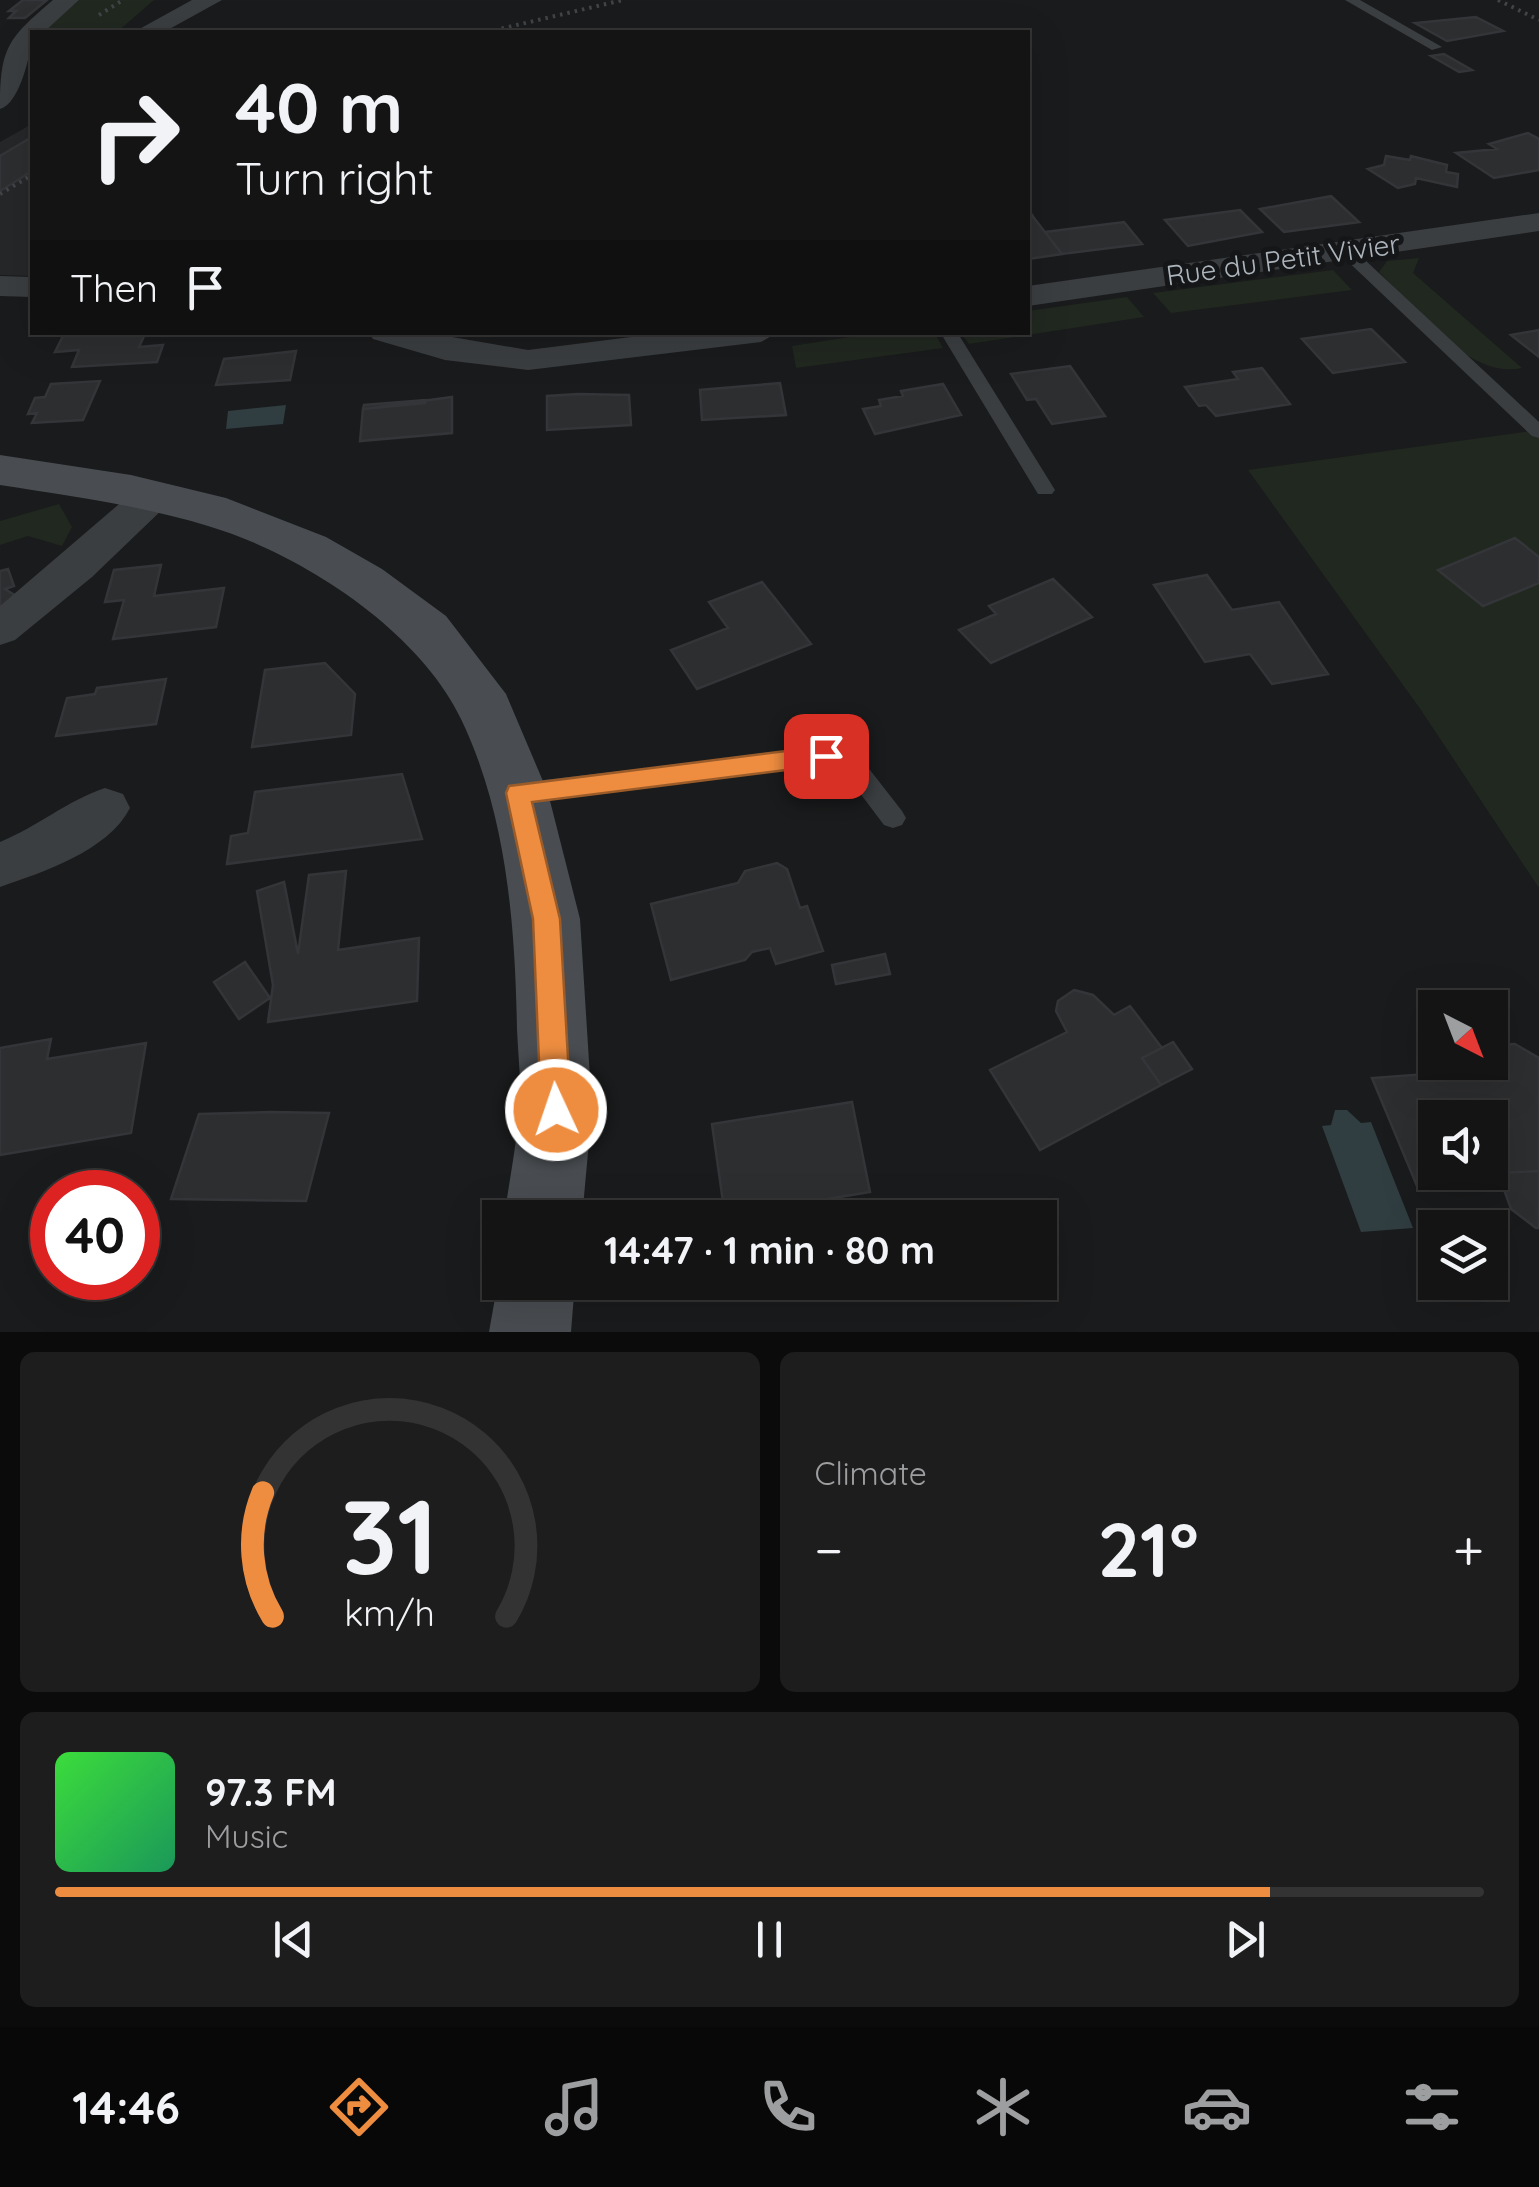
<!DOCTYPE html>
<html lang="en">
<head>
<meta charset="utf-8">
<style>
	body { margin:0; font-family:Quicksand,sans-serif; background:#1d1d1e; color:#f1f3f6; height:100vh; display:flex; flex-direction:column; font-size:38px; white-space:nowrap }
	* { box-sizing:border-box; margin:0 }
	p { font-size:32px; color:#9d9ea0 }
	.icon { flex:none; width:55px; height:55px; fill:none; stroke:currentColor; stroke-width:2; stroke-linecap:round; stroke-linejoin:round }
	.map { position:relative; height:1332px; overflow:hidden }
	.sheet { display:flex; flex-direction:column; gap:20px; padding:20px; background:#0b0b0c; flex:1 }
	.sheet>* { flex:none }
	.guide { position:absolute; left:30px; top:30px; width:1000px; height:305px; border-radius:0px; box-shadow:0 10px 40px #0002,0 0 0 2px #333334; background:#141415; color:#f1f3f6; overflow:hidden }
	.needle { width:65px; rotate:138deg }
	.buttons { position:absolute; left:1418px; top:990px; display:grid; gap:20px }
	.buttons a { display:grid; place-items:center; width:90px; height:90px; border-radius:0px; background:#141415; box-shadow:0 10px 40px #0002,0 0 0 2px #333334; font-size:50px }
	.speed { position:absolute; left:30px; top:1170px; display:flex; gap:20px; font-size:50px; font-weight:700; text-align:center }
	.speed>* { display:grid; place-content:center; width:130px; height:130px; border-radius:50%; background:#141415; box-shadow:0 10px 40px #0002,0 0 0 2px #333334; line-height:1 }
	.speed .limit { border:15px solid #d22; background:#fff; color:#111 }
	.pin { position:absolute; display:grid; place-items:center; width:85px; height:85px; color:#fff; margin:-42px; border-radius:20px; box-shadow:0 5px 15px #0006 }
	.me { position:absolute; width:110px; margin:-55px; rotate:357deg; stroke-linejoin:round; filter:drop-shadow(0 0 8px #0008) }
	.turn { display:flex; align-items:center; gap:35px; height:210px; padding:0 40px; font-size:45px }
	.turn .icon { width:130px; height:130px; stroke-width:2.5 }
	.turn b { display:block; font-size:70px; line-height:85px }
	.then { display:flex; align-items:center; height:95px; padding:0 40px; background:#0003; gap:20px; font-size:38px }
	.big { font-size:75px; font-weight:700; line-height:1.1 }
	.sheet .card { flex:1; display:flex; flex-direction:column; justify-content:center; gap:15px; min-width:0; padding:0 35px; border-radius:15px; background:#1d1d1e }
	.sheet .dial { align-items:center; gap:0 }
	.dial svg { height:260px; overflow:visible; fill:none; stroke:#333334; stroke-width:7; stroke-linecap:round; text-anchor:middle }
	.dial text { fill:#f1f3f6; stroke:none }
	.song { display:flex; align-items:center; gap:30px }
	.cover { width:120px; height:120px; border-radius:15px; background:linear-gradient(135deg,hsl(120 70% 55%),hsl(150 70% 35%)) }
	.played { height:10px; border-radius:5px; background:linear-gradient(90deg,#ee8d40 85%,#333334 85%) }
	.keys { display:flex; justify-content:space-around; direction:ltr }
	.heat { display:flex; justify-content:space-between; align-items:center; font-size:55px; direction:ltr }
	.sheet .tiles { flex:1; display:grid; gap:20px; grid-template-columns:1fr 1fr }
	.card:last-child { grid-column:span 2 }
	.trip { position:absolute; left:482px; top:1200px; width:575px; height:100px; border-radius:0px; background:#141415; box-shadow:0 10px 40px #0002,0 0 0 2px #333334; font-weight:700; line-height:100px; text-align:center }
	.dock { display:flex; height:160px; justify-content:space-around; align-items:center; background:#080808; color:#9d9ea0 }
	.dock .icon { width:70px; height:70px }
	.dock .on { color:#ee8d40 }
	.dock b { font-size:45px; color:#f1f3f6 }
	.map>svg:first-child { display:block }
</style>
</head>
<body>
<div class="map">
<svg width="1539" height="1332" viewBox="0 0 1539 1332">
	<rect width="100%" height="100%" fill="#1a1b1c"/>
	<path fill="#262729" d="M 32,124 L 32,276 L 0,275 L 0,142 Z"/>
	<path fill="#212820" d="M 79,0 L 154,0 L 117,32 L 43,32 Z
		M 1419,258 L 1413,273 L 1522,368 C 1468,380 1415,307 1379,272 L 1387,261 Z
		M 1333,270 L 1352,290 L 1171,313 L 1153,293 Z
		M 1127,297 L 1144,317 L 969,344 L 961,333 L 1028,332 L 1028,311 Z
		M 934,332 L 943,348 L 796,368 L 792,346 L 875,333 Z
		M 1539,430 L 1539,888 L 1421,710 L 1248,470 Z
		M 59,504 L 72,527 L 62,546 L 28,536 L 0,545 L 0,521 Z"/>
	<path fill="#303d41" d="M 286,405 L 283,424 L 226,429 L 228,411 Z
		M 1335,1110 L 1347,1110 L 1361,1123 L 1371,1122 L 1413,1228 L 1361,1232 L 1322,1126 L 1331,1125 Z"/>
	<path fill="#2d2e30" stroke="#343538" stroke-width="2.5" fill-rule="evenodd" d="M 23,0 L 47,0 L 25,18 L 9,18 L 16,11 L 9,11 Z
		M 1476,17 L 1503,31 L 1447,41 L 1415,23 Z
		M 1444,54 L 1472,70 L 1459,72 L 1431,56 Z
		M 1528,133 L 1539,139 L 1539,170 L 1494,178 L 1456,153 L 1497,149 L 1489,144 Z
		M 32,137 L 32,171 L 0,191 L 0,156 Z
		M 1386,156 L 1410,160 L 1411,156 L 1447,165 L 1446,172 L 1458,174 L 1457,187 L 1416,178 L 1415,184 L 1398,188 L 1368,169 L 1384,165 Z
		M 1331,196 L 1359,222 L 1284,232 L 1260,209 Z
		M 1028,209 L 1034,218 L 1062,254 L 1028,259 Z
		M 1240,210 L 1262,232 L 1188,246 L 1165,220 Z
		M 1124,222 L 1142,244 L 1062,254 L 1045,232 Z
		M 1371,329 L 1405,362 L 1333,373 L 1302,339 Z
		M 1539,330 L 1539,357 L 1511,335 Z
		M 168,332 L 144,336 L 139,347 L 163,345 L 157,362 L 72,367 L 79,350 L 55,352 L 64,334 Z
		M 296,351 L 290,380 L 216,385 L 224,359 Z
		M 1070,366 L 1105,416 L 1052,424 L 1036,399 L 1027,400 L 1011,374 Z
		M 1262,368 L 1290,404 L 1216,416 L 1206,405 L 1199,406 L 1185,387 L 1238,379 L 1233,372 Z
		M 100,381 L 83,420 L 32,423 L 37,413 L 28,414 L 35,398 L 45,397 L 51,384 Z
		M 780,383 L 786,415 L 702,420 L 700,390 Z
		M 943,384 L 961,415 L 875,434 L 863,409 L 881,406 L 879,400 L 903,396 L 901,391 Z
		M 578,394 L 629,395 L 631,425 L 547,430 L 547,396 Z
		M 452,397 L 452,433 L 360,441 L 363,409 Z
		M 425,400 L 425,403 L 363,409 L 364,405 Z
		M 1515,538 L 1539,557 L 1539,583 L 1483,606 L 1438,570 Z
		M 161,565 L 154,596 L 224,588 L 216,627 L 113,639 L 124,600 L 105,602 L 114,570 Z
		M 8,569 L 14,586 L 5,589 L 21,599 L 0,614 L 0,571 Z
		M 1207,575 L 1232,610 L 1279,602 L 1328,674 L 1272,684 L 1250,654 L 1205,662 L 1154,585 Z
		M 1053,579 L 1092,617 L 991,663 L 959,630 L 996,614 L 989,606 Z
		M 762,582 L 811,644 L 697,689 L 671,650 L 728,628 L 709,602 Z
		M 325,663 L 355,694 L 351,735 L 252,747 L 265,670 Z
		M 166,679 L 156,724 L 56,736 L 67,698 L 95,694 L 97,688 Z
		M 402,774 L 422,839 L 227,864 L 231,836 L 248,833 L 255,792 Z
		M 777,863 L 787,869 L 800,908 L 807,906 L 823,951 L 776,964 L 770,948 L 752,952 L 745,960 L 671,980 L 651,904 L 738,883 L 745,871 Z
		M 346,871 L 338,950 L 419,938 L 417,1001 L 268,1022 L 273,985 L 257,891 L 284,882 L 298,954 L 309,875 Z
		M 885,954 L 890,974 L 836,984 L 832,965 Z
		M 245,962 L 270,998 L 239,1019 L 214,982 Z
		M 1074,990 L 1093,995 L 1114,1015 L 1130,1006 L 1162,1048 L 1142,1058 L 1161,1085 L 1040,1150 L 990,1070 L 1067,1032 L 1056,1011 L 1058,1001 Z
		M 51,1039 L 47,1059 L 146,1043 L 131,1133 L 0,1155 L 0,1048 Z
		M 1173,1042 L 1192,1069 L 1161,1085 L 1142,1058 Z
		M 1515,1044 L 1539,1058 L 1539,1171 L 1498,1173 L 1499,1181 L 1417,1186 L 1372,1078 L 1495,1069 L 1490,1058 L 1495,1045 ZM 1435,1118 L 1490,1118 L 1490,1172 L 1435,1172 Z
		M 852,1102 L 870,1192 L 725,1216 L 712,1124 Z
		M 271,1112 L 329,1113 L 306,1201 L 171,1199 L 199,1114 Z
		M 1539,1171 L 1539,1228 L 1536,1228 L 1511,1209 L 1498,1173 Z"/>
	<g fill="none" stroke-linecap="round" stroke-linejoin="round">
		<path stroke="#414548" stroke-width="4" stroke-dasharray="2.5 5" stroke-linecap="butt" d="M 1498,0 L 1539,20
			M 99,15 L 123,0
			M 487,32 L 623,0
			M 0,194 L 32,175"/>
		<path fill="#3b3e41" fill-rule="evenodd" d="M 1345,0 L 1360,0 L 1442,47 L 1432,50 Z
			M 1339,247 L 1351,247 L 1539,422 L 1539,438 L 1532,436 L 1339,253 Z
			M 940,332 L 957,332 L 1055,490 L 1052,494 L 1038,494 Z
			M 826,747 L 856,752 L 902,811 L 906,818 L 902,825 L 893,828 L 884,825 L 841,768 L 826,765 L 518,803 L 509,800 L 506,793 L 509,786 L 518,783 Z"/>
		<path fill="#3b3e41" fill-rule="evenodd" d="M 53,0 L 79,0 L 44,32 L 32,32 C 32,51 20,104 0,109 C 0,48 7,39 53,0 Z
			M 192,0 L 222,0 L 164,32 L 134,32 Z
			M 1539,213 L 1539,231 L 1028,306 L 1028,286 Z
			M 0,276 L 32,277 L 32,297 L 0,296 Z
			M 368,332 L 423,332 L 528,350 L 671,332 L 778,332 L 761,342 L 528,370 L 445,360 L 373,339 Z
			M 153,483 L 167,487 L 173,496 L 167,505 L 92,577 L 15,640 L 0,645 L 0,606 L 139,487 Z
			M 105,788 L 123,794 L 130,808 C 108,851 43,872 0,887 L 0,842 C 37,827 68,800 105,788 Z"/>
		<path fill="#494d51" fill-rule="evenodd" d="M 0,455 L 131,475 L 226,498 L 326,537 L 382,569 L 446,616 L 506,694 L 548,793 L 580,919 L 592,1109 L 582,1218 L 504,1218 C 509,1183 516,1148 519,1112 C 522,1085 518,1056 517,1029 C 515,925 507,815 461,719 C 419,630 300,553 208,526 C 140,505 70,496 0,485 Z
			M 500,1270 L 500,1282 L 575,1282 L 571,1332 L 489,1332 Z"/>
	</g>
	<path fill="#ee8d40" stroke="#9b5c2a" stroke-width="2.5" d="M 826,746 L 838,756 L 826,765 L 532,802 L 560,919 L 571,1110 L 567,1120 L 556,1124 L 545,1120 L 541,1110 L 533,919 L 506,793 L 509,786 Z"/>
	<g text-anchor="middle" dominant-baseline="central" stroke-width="10" stroke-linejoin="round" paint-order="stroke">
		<g font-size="28" fill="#adb5bc" stroke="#151618">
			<text transform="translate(1283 259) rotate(-8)">Rue du Petit Vivier</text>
		</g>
	</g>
</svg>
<div class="buttons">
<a><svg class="needle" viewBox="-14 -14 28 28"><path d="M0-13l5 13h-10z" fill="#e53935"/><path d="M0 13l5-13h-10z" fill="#9d9ea0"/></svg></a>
<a><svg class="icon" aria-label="sound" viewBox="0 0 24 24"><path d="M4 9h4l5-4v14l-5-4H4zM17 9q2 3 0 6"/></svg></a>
<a><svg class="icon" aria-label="layers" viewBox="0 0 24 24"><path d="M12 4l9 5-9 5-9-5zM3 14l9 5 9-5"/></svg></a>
</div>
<div class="speed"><div class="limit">40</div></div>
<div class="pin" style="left:826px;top:756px;background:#d93025"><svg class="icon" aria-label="arrive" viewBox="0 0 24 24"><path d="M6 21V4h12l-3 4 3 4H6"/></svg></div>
<svg class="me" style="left:556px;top:1110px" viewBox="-20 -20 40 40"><circle r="17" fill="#ee8d40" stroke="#fff" stroke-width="3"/><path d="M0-11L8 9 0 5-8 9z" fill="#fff"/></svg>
<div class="trip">14:47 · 1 min · 80 m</div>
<div class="guide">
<div class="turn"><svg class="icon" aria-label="right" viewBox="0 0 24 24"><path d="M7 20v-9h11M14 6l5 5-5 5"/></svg><div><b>40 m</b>Turn right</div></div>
<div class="then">Then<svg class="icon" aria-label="arrive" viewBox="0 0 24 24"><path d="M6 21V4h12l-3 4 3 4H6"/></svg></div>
</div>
</div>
<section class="sheet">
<div class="tiles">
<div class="card dial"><svg viewBox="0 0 100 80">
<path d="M14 69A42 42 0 1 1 86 69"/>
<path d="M14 69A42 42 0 0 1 11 31" stroke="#ee8d40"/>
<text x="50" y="56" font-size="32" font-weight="700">31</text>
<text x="50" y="72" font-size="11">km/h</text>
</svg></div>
<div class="card"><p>Climate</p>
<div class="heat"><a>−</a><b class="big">21°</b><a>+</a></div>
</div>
<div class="card">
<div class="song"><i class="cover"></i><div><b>97.3 FM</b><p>Music</p></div></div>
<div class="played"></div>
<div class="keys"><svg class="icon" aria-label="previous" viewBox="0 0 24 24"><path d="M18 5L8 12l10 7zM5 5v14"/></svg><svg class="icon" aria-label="pause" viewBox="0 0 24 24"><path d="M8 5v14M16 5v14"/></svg><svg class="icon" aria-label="next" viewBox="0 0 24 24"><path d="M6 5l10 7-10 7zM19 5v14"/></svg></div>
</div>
</div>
</section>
<nav class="dock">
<b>14:46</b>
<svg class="icon on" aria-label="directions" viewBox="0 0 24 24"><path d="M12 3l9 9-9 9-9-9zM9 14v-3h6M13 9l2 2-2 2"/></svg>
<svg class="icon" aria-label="music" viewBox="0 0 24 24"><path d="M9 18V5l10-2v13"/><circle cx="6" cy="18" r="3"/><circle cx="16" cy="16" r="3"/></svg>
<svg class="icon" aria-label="phone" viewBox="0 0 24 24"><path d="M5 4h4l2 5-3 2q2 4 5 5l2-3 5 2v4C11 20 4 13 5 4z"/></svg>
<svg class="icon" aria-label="climate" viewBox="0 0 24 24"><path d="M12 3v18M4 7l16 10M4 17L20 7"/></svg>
<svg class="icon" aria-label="car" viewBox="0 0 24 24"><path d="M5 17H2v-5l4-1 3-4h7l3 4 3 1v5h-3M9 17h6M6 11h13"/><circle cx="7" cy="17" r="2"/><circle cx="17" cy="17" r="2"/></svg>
<svg class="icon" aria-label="filters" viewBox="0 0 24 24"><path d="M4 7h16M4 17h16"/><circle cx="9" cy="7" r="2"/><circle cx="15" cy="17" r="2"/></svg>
</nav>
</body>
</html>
